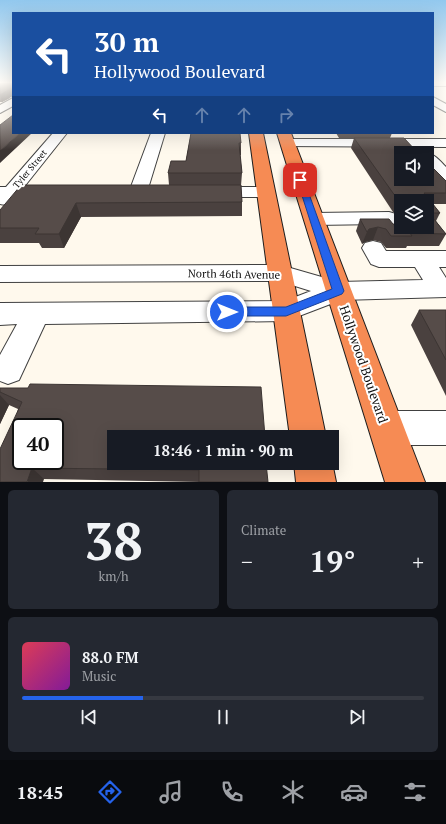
<!DOCTYPE html>
<html lang="en">
<head>
<meta charset="utf-8">
<style>
	body { margin:0; font-family:"PT Serif",serif; background:#242831; color:#f1f3f6; height:100vh; display:flex; flex-direction:column; font-size:15px; white-space:nowrap }
	* { box-sizing:border-box; margin:0 }
	p { font-size:13px; color:#9ea1a6 }
	.icon { flex:none; width:22px; height:22px; fill:none; stroke:currentColor; stroke-width:2; stroke-linecap:round; stroke-linejoin:round }
	.map { position:relative; height:482px; overflow:hidden }
	.side { display:flex; flex-direction:column; gap:8px; padding:8px; background:#0d0f14; flex:1 }
	.side>* { flex:none }
	.hud { position:absolute; left:12px; top:12px; width:422px; height:122px; border-radius:0px; box-shadow:0 4px 16px #0002; background:#1a4fa0; color:#fff; overflow:hidden }
	.tools { position:absolute; left:394px; top:146px; display:grid; gap:8px }
	.tools a { display:grid; place-items:center; width:40px; height:40px; border-radius:0px; background:#171b24; box-shadow:0 4px 16px #0002; font-size:20px }
	.speed { position:absolute; left:12px; top:418px; display:flex; gap:8px; font-size:20px; font-weight:700; text-align:center }
	.speed>* { display:grid; place-content:center; width:52px; height:52px; border-radius:50%; background:#171b24; box-shadow:0 4px 16px #0002; line-height:1 }
	.speed .limit { border:2px solid #111; border-radius:6px; background:#fff; color:#111 }
	.pin { position:absolute; display:grid; place-items:center; width:34px; height:34px; color:#fff; margin:-17px; border-radius:8px; box-shadow:0 2px 6px #0006 }
	.me { position:absolute; width:44px; margin:-22px; rotate:90deg; stroke-linejoin:round; filter:drop-shadow(0 0 3px #0008) }
	.turn { display:flex; align-items:center; gap:14px; height:84px; padding:0 16px; font-size:18px }
	.turn .icon { width:52px; height:52px; stroke-width:2.5 }
	.turn b { display:block; font-size:28px; line-height:34px }
	.lanes { display:flex; align-items:center; height:38px; padding:0 16px; background:#0003; justify-content:center; gap:20px; direction:ltr }
	.lanes .off { opacity:.35 }
	.big { font-size:30px; font-weight:700; line-height:1.1 }
	.side .card { flex:1; display:flex; flex-direction:column; justify-content:center; gap:6px; min-width:0; padding:0 14px; border-radius:6px; background:#242831 }
	.side .dial { align-items:center; gap:0 }
	.dial b { font-size:52px; line-height:1 }
	.song { display:flex; align-items:center; gap:12px }
	.cover { width:48px; height:48px; border-radius:6px; background:linear-gradient(135deg,hsl(350 70% 55%),hsl(290 70% 35%)) }
	.played { height:4px; border-radius:2px; background:linear-gradient(90deg,#2563eb 30%,#363941 30%) }
	.keys { display:flex; justify-content:space-around; direction:ltr }
	.heat { display:flex; justify-content:space-between; align-items:center; font-size:22px; direction:ltr }
	.side .tiles { flex:1; display:grid; gap:8px; grid-template-columns:1fr 1fr }
	.card:last-child { grid-column:span 2 }
	.trip { position:absolute; left:107px; top:430px; width:232px; height:40px; border-radius:0px; background:#171b24; box-shadow:0 4px 16px #0002; font-weight:700; line-height:40px; text-align:center }
	.dock { display:flex; height:64px; justify-content:space-around; align-items:center; background:#090b0e; color:#9ea1a6 }
	.dock .icon { width:28px; height:28px }
	.dock .selected { color:#2563eb }
	.dock b { font-size:18px; color:#f1f3f6 }
	.map>svg:first-child { display:block }
</style>
</head>
<body>
<div class="map">
<svg width="446" height="482" viewBox="0 0 446 482">
	<rect width="100%" height="100%" fill="#fff9ed"/>
	<g fill="none" stroke-linecap="round" stroke-linejoin="round">
		<defs>
			<path id="minor" d="M 433,83 L 446,83 L 446,86 L 433,86 Z
				M 433,97 L 446,104 L 446,112 L 433,105 Z
				M 13,98 L 13,106 L 0,113 L 0,105 Z
				M 53,133 L 67,133 L 24,187 L 49,188 L 52,192 L 49,196 L 43,197 L 16,197 C 11,203 8,206 0,204 L 0,187 L 6,187 Z
				M 151,133 L 165,133 L 147,192 L 144,196 L 138,197 L 132,196 L 129,192 Z
				M 288,139 L 446,139 L 446,147 L 283,146 L 281,143 L 283,140 Z
				M 425,153 C 434,153 440,161 446,167 L 446,181 L 440,179 L 427,166 L 427,153 Z
				M 212,187 L 266,187 L 272,188 L 275,192 L 272,196 L 266,197 L 212,197 L 206,196 L 203,192 L 206,188 Z
				M 389,212 L 396,214 C 399,218 401,221 401,227 L 404,227 L 406,231 L 403,235 L 396,237 L 389,235 L 382,224 L 314,225 L 307,223 L 304,219 L 307,215 L 314,213 Z
				M 373,241 L 381,243 L 386,251 L 446,251 L 446,267 L 439,267 L 446,278 L 446,297 L 341,300 L 286,321 L 45,324 L 19,380 L 8,384 L 0,381 L 0,355 L 17,324 L 0,325 L 0,303 L 285,301 L 311,291 L 279,281 L 0,282 L 0,266 L 280,265 L 339,282 L 423,280 L 415,267 L 379,267 L 371,264 L 362,248 L 365,243 Z
				M 386,411 L 446,411 L 446,445 L 386,445 L 374,440 L 369,428 L 374,416 Z"/>
			<path id="highway" d="M 249,133 L 263,133 L 326,437 L 290,437 Z
				M 277,133 L 291,133 L 425,482 L 385,482 Z
				M 332,462 L 336,482 L 296,482 L 294,463 Z"/>
		</defs>
		<use href="#minor" stroke="#404040" stroke-width="2"/>
		<use href="#highway" stroke="#1e1e1e" stroke-width="2"/>
		<use href="#minor" fill="#fff" fill-rule="evenodd"/>
		<use href="#highway" fill="#f68b54" fill-rule="evenodd"/>
	</g>
	<path fill="#4a413f" d="M 0,83 L 10,98 L 2,102 L 0,102 Z
		M 191,133 L 241,143 L 241,155 L 240,155 L 242,173 L 241,186 L 242,202 L 242,216 L 81,217 L 64,248 L 42,248 L 39,243 L 0,243 L 0,210 L 169,185 L 168,173 L 186,161 Z
		M 336,133 L 392,133 L 390,138 L 339,138 Z
		M 354,138 L 446,181 L 446,204 L 433,204 L 440,213 L 436,221 L 446,234 L 439,246 L 407,246 L 406,248 L 386,248 L 381,242 L 373,240 L 365,242 L 362,244 L 356,231 L 360,219 L 393,224 L 401,226 L 427,227 L 401,201 L 401,222 L 397,213 L 393,212 L 351,148 Z
		M 419,310 L 446,310 L 446,396 L 411,325 Z
		M 0,388 L 266,463 L 199,482 L 44,479 L 0,482 L 18,409 L 9,405 L 0,424 Z"/>
	<path fill="#3c3533" d="M 13,87 L 13,96 L 2,102 L 0,95 Z
		M 20,133 L 32,133 L 0,163 L 0,151 Z
		M 76,203 L 81,217 L 64,248 L 59,234 Z
		M 378,227 L 373,240 L 365,242 L 362,244 L 367,232 L 369,229 Z
		M 0,395 L 9,405 L 0,424 Z
		M 32,468 L 44,479 L 43,482 L 27,482 Z"/>
	<path fill="#564c49" stroke="#3c3533" fill-rule="evenodd" d="M 0,83 L 13,83 L 13,87 L 0,95 Z
		M 13,115 L 13,133 L 20,133 L 0,151 L 0,125 Z
		M 191,133 L 240,133 L 241,143 L 239,143 L 242,173 L 168,173 L 171,161 L 186,161 Z
		M 354,138 L 404,138 L 418,153 L 401,153 L 401,179 L 427,179 L 427,162 L 446,181 L 446,193 L 424,193 L 440,213 L 429,213 L 446,234 L 410,233 L 412,236 L 391,236 L 386,229 L 378,227 L 369,229 L 367,232 L 360,219 L 389,219 L 393,224 L 401,226 L 401,227 L 427,227 L 427,201 L 401,201 L 398,200 Z
		M 21,185 L 241,185 L 242,202 L 76,203 L 59,234 L 35,234 L 39,228 L 0,228 L 0,210 Z
		M 419,310 L 446,310 L 446,360 Z
		M 30,384 L 261,387 L 265,437 L 114,437 L 114,463 L 266,463 L 268,482 L 199,482 L 199,470 L 32,468 L 27,482 L 0,482 L 0,449 L 22,402 L 0,392 L 0,388 L 28,388 ZM 21,427 L 55,427 L 55,461 L 21,461 Z"/>
	<linearGradient id="sky" x2="0" y2="1"><stop stop-color="#92c8ee"/><stop offset="0.55" stop-color="#fffcf7"/><stop offset="1" stop-color="#fffcf7" stop-opacity="0"/></linearGradient>
	<rect width="446" height="150" fill="url(#sky)"/>
	<path fill="#2563eb" stroke="#184099" d="M 298,178 L 303,178 L 304,180 L 344,291 L 342,294 L 286,316 L 227,316 L 223,315 L 221,312 L 223,309 L 227,307 L 286,307 L 332,289 L 297,180 Z"/>
	<g text-anchor="middle" dominant-baseline="central" stroke-width="4" stroke-linejoin="round" paint-order="stroke">
		<g font-size="9" fill="#0d0d0d" stroke="#fff">
			<text transform="translate(30 169) rotate(-50)">Tyler Street</text>
		</g>
		<g font-size="11" fill="#0d0d0d" stroke="#fff">
			<text transform="translate(234 274) rotate(1)">North 46th Avenue</text>
		</g>
		<g font-size="13" fill="#0d0d0d" stroke="#fff">
			<text transform="translate(364 364) rotate(71)">Hollywood Boulevard</text>
		</g>
	</g>
</svg>
<div class="tools">
<a><svg class="icon" aria-label="sound" viewBox="0 0 24 24"><path d="M4 9h4l5-4v14l-5-4H4zM17 9q2 3 0 6"/></svg></a>
<a><svg class="icon" aria-label="layers" viewBox="0 0 24 24"><path d="M12 4l9 5-9 5-9-5zM3 14l9 5 9-5"/></svg></a>
</div>
<div class="speed"><div class="limit">40</div></div>
<div class="pin" style="left:300px;top:180px;background:#d93025"><svg class="icon" aria-label="arrive" viewBox="0 0 24 24"><path d="M6 21V4h12l-3 4 3 4H6"/></svg></div>
<svg class="me" style="left:227px;top:312px" viewBox="-20 -20 40 40"><circle r="17" fill="#2563eb" stroke="#fff" stroke-width="3"/><path d="M0-11L8 9 0 5-8 9z" fill="#fff"/></svg>
<div class="trip">18:46 · 1 min · 90 m</div>
<div class="hud">
<div class="turn"><svg class="icon" aria-label="left" viewBox="0 0 24 24"><path d="M17 20v-9H6M10 6l-5 5 5 5"/></svg><div><b>30 m</b>Hollywood Boulevard</div></div>
<div class="lanes"><svg class="icon" aria-label="left" viewBox="0 0 24 24"><path d="M17 20v-9H6M10 6l-5 5 5 5"/></svg><svg class="icon off" aria-label="ahead" viewBox="0 0 24 24"><path d="M12 20V5M6 11l6-6 6 6"/></svg><svg class="icon off" aria-label="ahead" viewBox="0 0 24 24"><path d="M12 20V5M6 11l6-6 6 6"/></svg><svg class="icon off" aria-label="right" viewBox="0 0 24 24"><path d="M7 20v-9h11M14 6l5 5-5 5"/></svg></div>
</div>
</div>
<section class="side">
<div class="tiles">
<div class="card dial"><b>38</b><p>km/h</p></div>
<div class="card"><p>Climate</p>
<div class="heat"><a>−</a><b class="big">19°</b><a>+</a></div>
</div>
<div class="card">
<div class="song"><i class="cover"></i><div><b>88.0 FM</b><p>Music</p></div></div>
<div class="played"></div>
<div class="keys"><svg class="icon" aria-label="previous" viewBox="0 0 24 24"><path d="M18 5L8 12l10 7zM5 5v14"/></svg><svg class="icon" aria-label="pause" viewBox="0 0 24 24"><path d="M8 5v14M16 5v14"/></svg><svg class="icon" aria-label="next" viewBox="0 0 24 24"><path d="M6 5l10 7-10 7zM19 5v14"/></svg></div>
</div>
</div>
</section>
<nav class="dock">
<b>18:45</b>
<svg class="icon selected" aria-label="directions" viewBox="0 0 24 24"><path d="M12 3l9 9-9 9-9-9zM9 14v-3h6M13 9l2 2-2 2"/></svg>
<svg class="icon" aria-label="music" viewBox="0 0 24 24"><path d="M9 18V5l10-2v13"/><circle cx="6" cy="18" r="3"/><circle cx="16" cy="16" r="3"/></svg>
<svg class="icon" aria-label="phone" viewBox="0 0 24 24"><path d="M5 4h4l2 5-3 2q2 4 5 5l2-3 5 2v4C11 20 4 13 5 4z"/></svg>
<svg class="icon" aria-label="climate" viewBox="0 0 24 24"><path d="M12 3v18M4 7l16 10M4 17L20 7"/></svg>
<svg class="icon" aria-label="car" viewBox="0 0 24 24"><path d="M5 17H2v-5l4-1 3-4h7l3 4 3 1v5h-3M9 17h6M6 11h13"/><circle cx="7" cy="17" r="2"/><circle cx="17" cy="17" r="2"/></svg>
<svg class="icon" aria-label="filters" viewBox="0 0 24 24"><path d="M4 7h16M4 17h16"/><circle cx="9" cy="7" r="2"/><circle cx="15" cy="17" r="2"/></svg>
</nav>
</body>
</html>
